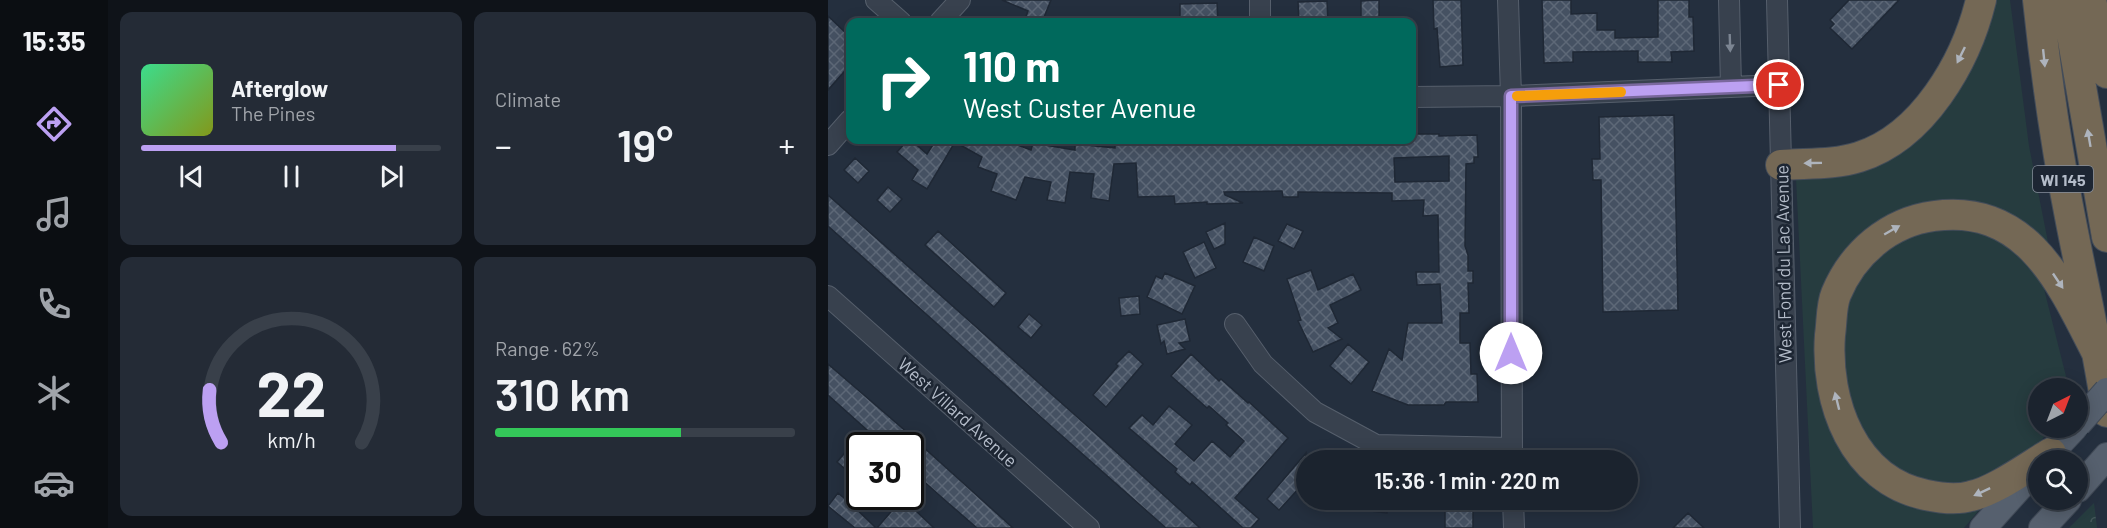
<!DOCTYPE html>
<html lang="en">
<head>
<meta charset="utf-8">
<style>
	body { margin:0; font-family:Barlow,sans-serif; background:#242b36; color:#f1f3f6; height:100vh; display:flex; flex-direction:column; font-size:22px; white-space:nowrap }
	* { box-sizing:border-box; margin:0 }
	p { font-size:20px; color:#a0a4aa }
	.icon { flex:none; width:33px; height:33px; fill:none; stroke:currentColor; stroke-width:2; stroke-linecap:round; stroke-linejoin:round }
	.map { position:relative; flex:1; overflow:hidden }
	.details { display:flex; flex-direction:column; gap:12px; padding:12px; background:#0f1319; width:720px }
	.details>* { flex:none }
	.banner { position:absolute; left:18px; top:18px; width:570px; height:126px; border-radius:12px; box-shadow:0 3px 15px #0003,0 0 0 2px #39404a; background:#00695c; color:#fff; overflow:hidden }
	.needle { width:39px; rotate:42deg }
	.controls { position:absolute; left:1200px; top:378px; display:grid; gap:12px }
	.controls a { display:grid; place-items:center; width:60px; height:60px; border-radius:50%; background:#1b232e; box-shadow:0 3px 15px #0003,0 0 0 2px #39404a; font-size:30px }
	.speed { position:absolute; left:18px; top:432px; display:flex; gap:12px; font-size:30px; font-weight:700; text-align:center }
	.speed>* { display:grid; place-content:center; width:78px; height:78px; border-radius:50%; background:#1b232e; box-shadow:0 3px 15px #0003,0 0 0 2px #39404a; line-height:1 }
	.speed .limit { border:3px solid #111; border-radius:9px; background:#fff; color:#111 }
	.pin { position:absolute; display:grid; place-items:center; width:51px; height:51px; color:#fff; margin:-26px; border:3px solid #fff; border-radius:50%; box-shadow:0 2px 6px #0007 }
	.me { position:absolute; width:66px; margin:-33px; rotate:0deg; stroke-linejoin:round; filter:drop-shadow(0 0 4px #0008) }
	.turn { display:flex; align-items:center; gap:21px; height:126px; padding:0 18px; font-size:27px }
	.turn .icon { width:78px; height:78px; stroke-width:2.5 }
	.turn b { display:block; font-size:42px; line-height:51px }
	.big { font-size:45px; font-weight:600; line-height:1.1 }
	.details .tile { flex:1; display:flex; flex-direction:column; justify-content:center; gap:9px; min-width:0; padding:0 21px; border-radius:12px; background:#242b36 }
	.details .dial { align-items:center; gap:0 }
	.dial svg { height:156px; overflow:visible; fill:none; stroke:#39404a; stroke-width:7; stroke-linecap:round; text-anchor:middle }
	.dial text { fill:#f1f3f6; stroke:none }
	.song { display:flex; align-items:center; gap:18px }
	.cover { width:72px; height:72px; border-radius:9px; background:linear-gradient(135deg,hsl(150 70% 55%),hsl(70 70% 35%)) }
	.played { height:6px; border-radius:3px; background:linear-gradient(90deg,#bca0f2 85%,#39404a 85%) }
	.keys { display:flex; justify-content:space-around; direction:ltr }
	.heat { display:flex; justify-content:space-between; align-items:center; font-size:33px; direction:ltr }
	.charge { height:9px; border-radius:4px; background:linear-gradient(90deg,#34c759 62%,#39404a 0) }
	.details .tiles { flex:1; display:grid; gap:12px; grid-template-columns:repeat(2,1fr) }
	.trip { position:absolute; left:468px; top:450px; width:342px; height:60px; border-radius:30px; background:#1b232e; box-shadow:0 3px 15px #0003,0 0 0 2px #39404a; font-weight:600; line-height:60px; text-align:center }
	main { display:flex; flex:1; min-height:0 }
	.dock { display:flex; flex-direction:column; width:108px; justify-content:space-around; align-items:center; background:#0b0e12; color:#a0a4aa }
	.dock .icon { width:42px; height:42px }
	.dock .active { color:#bca0f2 }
	.dock b { font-size:27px; color:#f1f3f6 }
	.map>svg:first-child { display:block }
</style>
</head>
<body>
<main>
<nav class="dock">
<b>15:35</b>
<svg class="icon active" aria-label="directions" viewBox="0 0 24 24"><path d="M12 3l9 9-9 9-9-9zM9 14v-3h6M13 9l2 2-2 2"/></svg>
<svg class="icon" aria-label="music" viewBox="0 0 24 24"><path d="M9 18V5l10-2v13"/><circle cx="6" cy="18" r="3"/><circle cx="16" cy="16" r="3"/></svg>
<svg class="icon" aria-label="phone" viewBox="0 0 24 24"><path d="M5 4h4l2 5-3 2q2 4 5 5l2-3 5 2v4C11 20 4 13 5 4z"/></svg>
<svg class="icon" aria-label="climate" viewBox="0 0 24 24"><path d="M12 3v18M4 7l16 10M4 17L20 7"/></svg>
<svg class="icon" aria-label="car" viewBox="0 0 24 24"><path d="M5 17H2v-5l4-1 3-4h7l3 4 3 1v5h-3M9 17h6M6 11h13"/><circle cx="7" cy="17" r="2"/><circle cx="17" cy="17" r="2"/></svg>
</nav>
<section class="details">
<div class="tiles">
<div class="tile">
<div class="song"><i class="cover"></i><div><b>Afterglow</b><p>The Pines</p></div></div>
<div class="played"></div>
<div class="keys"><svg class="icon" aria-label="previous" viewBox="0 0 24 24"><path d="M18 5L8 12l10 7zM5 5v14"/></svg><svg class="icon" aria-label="pause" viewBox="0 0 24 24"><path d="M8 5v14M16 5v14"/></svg><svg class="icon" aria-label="next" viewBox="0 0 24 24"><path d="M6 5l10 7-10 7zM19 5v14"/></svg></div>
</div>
<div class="tile"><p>Climate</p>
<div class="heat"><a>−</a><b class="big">19°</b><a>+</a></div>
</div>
<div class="tile dial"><svg viewBox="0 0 100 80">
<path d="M14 69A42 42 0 1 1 86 69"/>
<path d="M14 69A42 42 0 0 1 8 42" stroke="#bca0f2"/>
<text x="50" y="56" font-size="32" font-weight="700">22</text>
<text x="50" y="72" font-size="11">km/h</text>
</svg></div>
<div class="tile"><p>Range · 62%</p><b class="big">310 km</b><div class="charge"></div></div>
</div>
</section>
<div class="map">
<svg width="1279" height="528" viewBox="0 0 1279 528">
	<defs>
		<pattern id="forest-crowns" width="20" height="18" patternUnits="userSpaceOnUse" patternTransform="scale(1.5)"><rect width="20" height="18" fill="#263c3f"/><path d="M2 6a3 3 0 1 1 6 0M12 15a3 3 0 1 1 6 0" fill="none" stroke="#435659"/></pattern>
		<pattern id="building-cross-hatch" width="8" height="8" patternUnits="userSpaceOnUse" patternTransform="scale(1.5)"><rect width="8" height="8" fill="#455162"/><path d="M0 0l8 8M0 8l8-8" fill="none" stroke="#5d6877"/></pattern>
	</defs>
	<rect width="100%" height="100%" fill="#242f3e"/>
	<path fill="#263c3f" d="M 1161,0 L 1182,0 L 1201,146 L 1221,247 L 1083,210 L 1001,303 L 1029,457 L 1157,503 L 1136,528 L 985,528 L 968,178 L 1058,154 Z
		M 1151,224 L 1212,264 L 1217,293 L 1241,388 L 1210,388 L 1210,428 L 1223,428 C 1214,437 1210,449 1200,458 L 1130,487 L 1081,477 L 1042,446 L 1018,391 L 1013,335 L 1024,285 L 1072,232 Z"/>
	<path fill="url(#forest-crowns)" d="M 1266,503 L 1269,528 L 1241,528 Z"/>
	<path fill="url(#building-cross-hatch)" stroke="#1f2835" stroke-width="1.5" fill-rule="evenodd" d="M 174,0 L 223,0 L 214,22 L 196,22 L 200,11 Z
		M 551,0 L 551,17 L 533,18 L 533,1 Z
		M 605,0 L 633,0 L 635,65 L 612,67 L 609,28 L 606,29 Z
		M 714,0 L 743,0 L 743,14 L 769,13 L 769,30 L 787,30 L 787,38 L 830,37 L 830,0 L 861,0 L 861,17 L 865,17 L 866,51 L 843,52 L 844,62 L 810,62 L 810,51 L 745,52 L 745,62 L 716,63 Z
		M 1021,0 L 1071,0 L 1024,49 L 1002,28 L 1006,24 L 1002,20 Z
		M 499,1 L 500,22 L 471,22 L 470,2 Z
		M 389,3 L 390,22 L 352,22 L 352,4 Z
		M 0,16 L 22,37 L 22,65 L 0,90 Z
		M 846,115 L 850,310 L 775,312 L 773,180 L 765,180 L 764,159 L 772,159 L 771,117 Z
		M 584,134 L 611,134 L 611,136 L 649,135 L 650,157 L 646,157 L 646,163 L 638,164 L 637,246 L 640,255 L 640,271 L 645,271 L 645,283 L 640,283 L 641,313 L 632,313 L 632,343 L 642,343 L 643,374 L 649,374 L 650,402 L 618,402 L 616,405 L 580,405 L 544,391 L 561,349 L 574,360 L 580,323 L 614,323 L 612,284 L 589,285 L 588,272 L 611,272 L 610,215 L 595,216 L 596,200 L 564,201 L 564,193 L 470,192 L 470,197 L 455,197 L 454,191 L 396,192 L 397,195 L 415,203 L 379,204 L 379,202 L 347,204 L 346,196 L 310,197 L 308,163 L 286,164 L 281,201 L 263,198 L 266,174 L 242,172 L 237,203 L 219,200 L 223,182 L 197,177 L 188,200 L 163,191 L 169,174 L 150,167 L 154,157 L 127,142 L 99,189 L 84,180 L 90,170 L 69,152 L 80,140 L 83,140 L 99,154 L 108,140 L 176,140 L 203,150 L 205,143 L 247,150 L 247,144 L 287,148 L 287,142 L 354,140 L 584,140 ZM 621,156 L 621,181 L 567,182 L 566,158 Z
		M 27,158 L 41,171 L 30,183 L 16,170 Z
		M 60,187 L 74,199 L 62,212 L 49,200 Z
		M 0,195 L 275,440 L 372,528 L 338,528 L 224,427 L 0,226 Z
		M 397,223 L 397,244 L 386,249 L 378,232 Z
		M 459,224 L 475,231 L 466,249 L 450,241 Z
		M 110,231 L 178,293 L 166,307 L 97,245 Z
		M 426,237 L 446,246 L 436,271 L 415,262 Z
		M 376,242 L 388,268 L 367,278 L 355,252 Z
		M 483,270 L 490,290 L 525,274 L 533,290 L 502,305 L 510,323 L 500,328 L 514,339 L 485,352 L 470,321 L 473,320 L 459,279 Z
		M 337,273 L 367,286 L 354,314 L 319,297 L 328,276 L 334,279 Z
		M 311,296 L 312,314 L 293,316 L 291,298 Z
		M 201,314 L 214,325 L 203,338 L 190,327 Z
		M 357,319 L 362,341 L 351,343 L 357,349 L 339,354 L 336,341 L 333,344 L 329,325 Z
		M 520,344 L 541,362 L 523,384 L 502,366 Z
		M 301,351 L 315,364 L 278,407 L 265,395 L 290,366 L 288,364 Z
		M 363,354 L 391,381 L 393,379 L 420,403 L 421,402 L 460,438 L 407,498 L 431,519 L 423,528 L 415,528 L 364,482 L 362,485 L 347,472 L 349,469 L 301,428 L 314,415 L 325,425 L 341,406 L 364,425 L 347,444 L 366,461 L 384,441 L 402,457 L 416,441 L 398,425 L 400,423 L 381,406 L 379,408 L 343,376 Z
		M 0,364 L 73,427 L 185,528 L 149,528 L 119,502 L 82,469 L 82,446 L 57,446 L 0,395 Z
		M 21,448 L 32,457 L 32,482 L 9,462 Z
		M 478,453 L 478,488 L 473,486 L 451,510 L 439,499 Z
		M 10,493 L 22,503 L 48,528 L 27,528 L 0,506 Z
		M 75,498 L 89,510 L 88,511 L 106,528 L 49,528 Z
		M 518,500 L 560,500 L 559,513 L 517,508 Z
		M 617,500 L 645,500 L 645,528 L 617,528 Z
		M 860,513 L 876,528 L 845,528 Z"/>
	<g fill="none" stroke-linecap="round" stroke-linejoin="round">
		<defs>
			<path id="minor" d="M 48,0 L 73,22
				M 432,0 L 432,22
				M 680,0 L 683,96 L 684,460
				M 901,0 L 903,87
				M 949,0 L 962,528
				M 112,22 L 132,0
				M 584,97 L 683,96 L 951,85
				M 0,145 L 22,120
				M 0,296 L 261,528
				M 407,324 L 435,364 L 487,412 L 548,445 L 683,448
				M 685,500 L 686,528"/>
			<path id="major" d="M 1216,460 L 1246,428
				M 1250,489 L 1279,456
				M 1155,528 L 1208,469
				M 1214,528 L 1240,500"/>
			<path id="highway" d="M 1210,0 C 1218,76 1229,152 1244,227 C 1256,288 1270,349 1279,412
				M 1238,0 L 1279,237
				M 1263,0 L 1279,73
				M 953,165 C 979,163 1006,165 1031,157 C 1095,137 1138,62 1153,0
				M 1223,453 C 1201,466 1167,491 1143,496 C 1130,500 1112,498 1098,495 C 1025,480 997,402 1002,335 C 1004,322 1003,306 1008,294 C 1025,253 1061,222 1106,216 C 1201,203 1235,287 1271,357"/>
		</defs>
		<use href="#minor" stroke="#565f6c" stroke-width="22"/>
		<use href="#major" stroke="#414a57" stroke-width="28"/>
		<use href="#highway" stroke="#434c59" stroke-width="32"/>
		<use href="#minor" stroke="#38414e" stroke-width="20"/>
		<use href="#major" stroke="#56606e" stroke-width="26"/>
		<use href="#highway" stroke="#746855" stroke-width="30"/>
		<defs>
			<path id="major-bridge" d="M 1250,424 L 1279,391"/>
		</defs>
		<use href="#major-bridge" stroke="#414a57" stroke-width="28" stroke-linecap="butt"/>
		<use href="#major-bridge" stroke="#56606e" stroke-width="26"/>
	</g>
	<defs><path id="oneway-solid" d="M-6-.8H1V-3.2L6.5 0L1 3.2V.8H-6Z" transform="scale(1.5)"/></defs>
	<use fill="#7c8592" href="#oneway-solid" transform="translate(902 43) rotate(88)"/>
	<g fill="#aeb4bd">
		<use href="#oneway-solid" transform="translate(1133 55) rotate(116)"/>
		<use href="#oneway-solid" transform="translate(1216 58) rotate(84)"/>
		<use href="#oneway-solid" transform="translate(1261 138) rotate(-100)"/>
		<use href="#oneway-solid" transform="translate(985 163) rotate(179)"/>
		<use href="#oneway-solid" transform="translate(1064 230) rotate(-30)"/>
		<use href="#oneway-solid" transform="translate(1230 281) rotate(56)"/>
		<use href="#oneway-solid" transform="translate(1009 401) rotate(-104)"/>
		<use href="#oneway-solid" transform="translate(1154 492) rotate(155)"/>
	</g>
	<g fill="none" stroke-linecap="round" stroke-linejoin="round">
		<defs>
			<path id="route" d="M 683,353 L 683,96 L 951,85"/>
		</defs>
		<use href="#route" stroke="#7a689d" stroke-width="15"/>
		<use href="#route" stroke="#bca0f2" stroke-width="10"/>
		<path stroke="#f59e0b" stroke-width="10" d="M 689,96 L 793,92"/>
	</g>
	<g text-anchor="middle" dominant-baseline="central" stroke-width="5" stroke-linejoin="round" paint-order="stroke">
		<rect fill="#1d2633" stroke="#878f9c" stroke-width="1.5" x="1205" y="166" width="60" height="26" rx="4.5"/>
		<g font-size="16" font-weight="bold" fill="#b4bcc9">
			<text x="1235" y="179">WI 145</text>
		</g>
		<g font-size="18" fill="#b4bcc9" stroke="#1d2633">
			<text transform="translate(955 264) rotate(-91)">West Fond du Lac Avenue</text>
			<text transform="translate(130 412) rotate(42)">West Villard Avenue</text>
		</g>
	</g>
</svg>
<div class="controls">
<a><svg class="needle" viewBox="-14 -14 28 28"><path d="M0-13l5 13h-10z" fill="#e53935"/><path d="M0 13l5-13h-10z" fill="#a0a4aa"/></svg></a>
<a><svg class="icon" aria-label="search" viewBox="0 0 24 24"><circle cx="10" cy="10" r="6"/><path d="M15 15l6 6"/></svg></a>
</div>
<div class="speed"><div class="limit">30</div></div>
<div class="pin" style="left:951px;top:85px;background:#d93025"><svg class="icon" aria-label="arrive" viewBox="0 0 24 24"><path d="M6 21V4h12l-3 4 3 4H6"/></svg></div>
<svg class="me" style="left:683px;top:353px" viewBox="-20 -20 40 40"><circle r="19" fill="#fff"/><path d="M0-13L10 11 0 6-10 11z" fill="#bca0f2"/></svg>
<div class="trip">15:36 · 1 min · 220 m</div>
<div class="banner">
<div class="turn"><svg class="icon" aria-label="right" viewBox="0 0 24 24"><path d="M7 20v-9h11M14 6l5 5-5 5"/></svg><div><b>110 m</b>West Custer Avenue</div></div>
</div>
</div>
</main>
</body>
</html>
